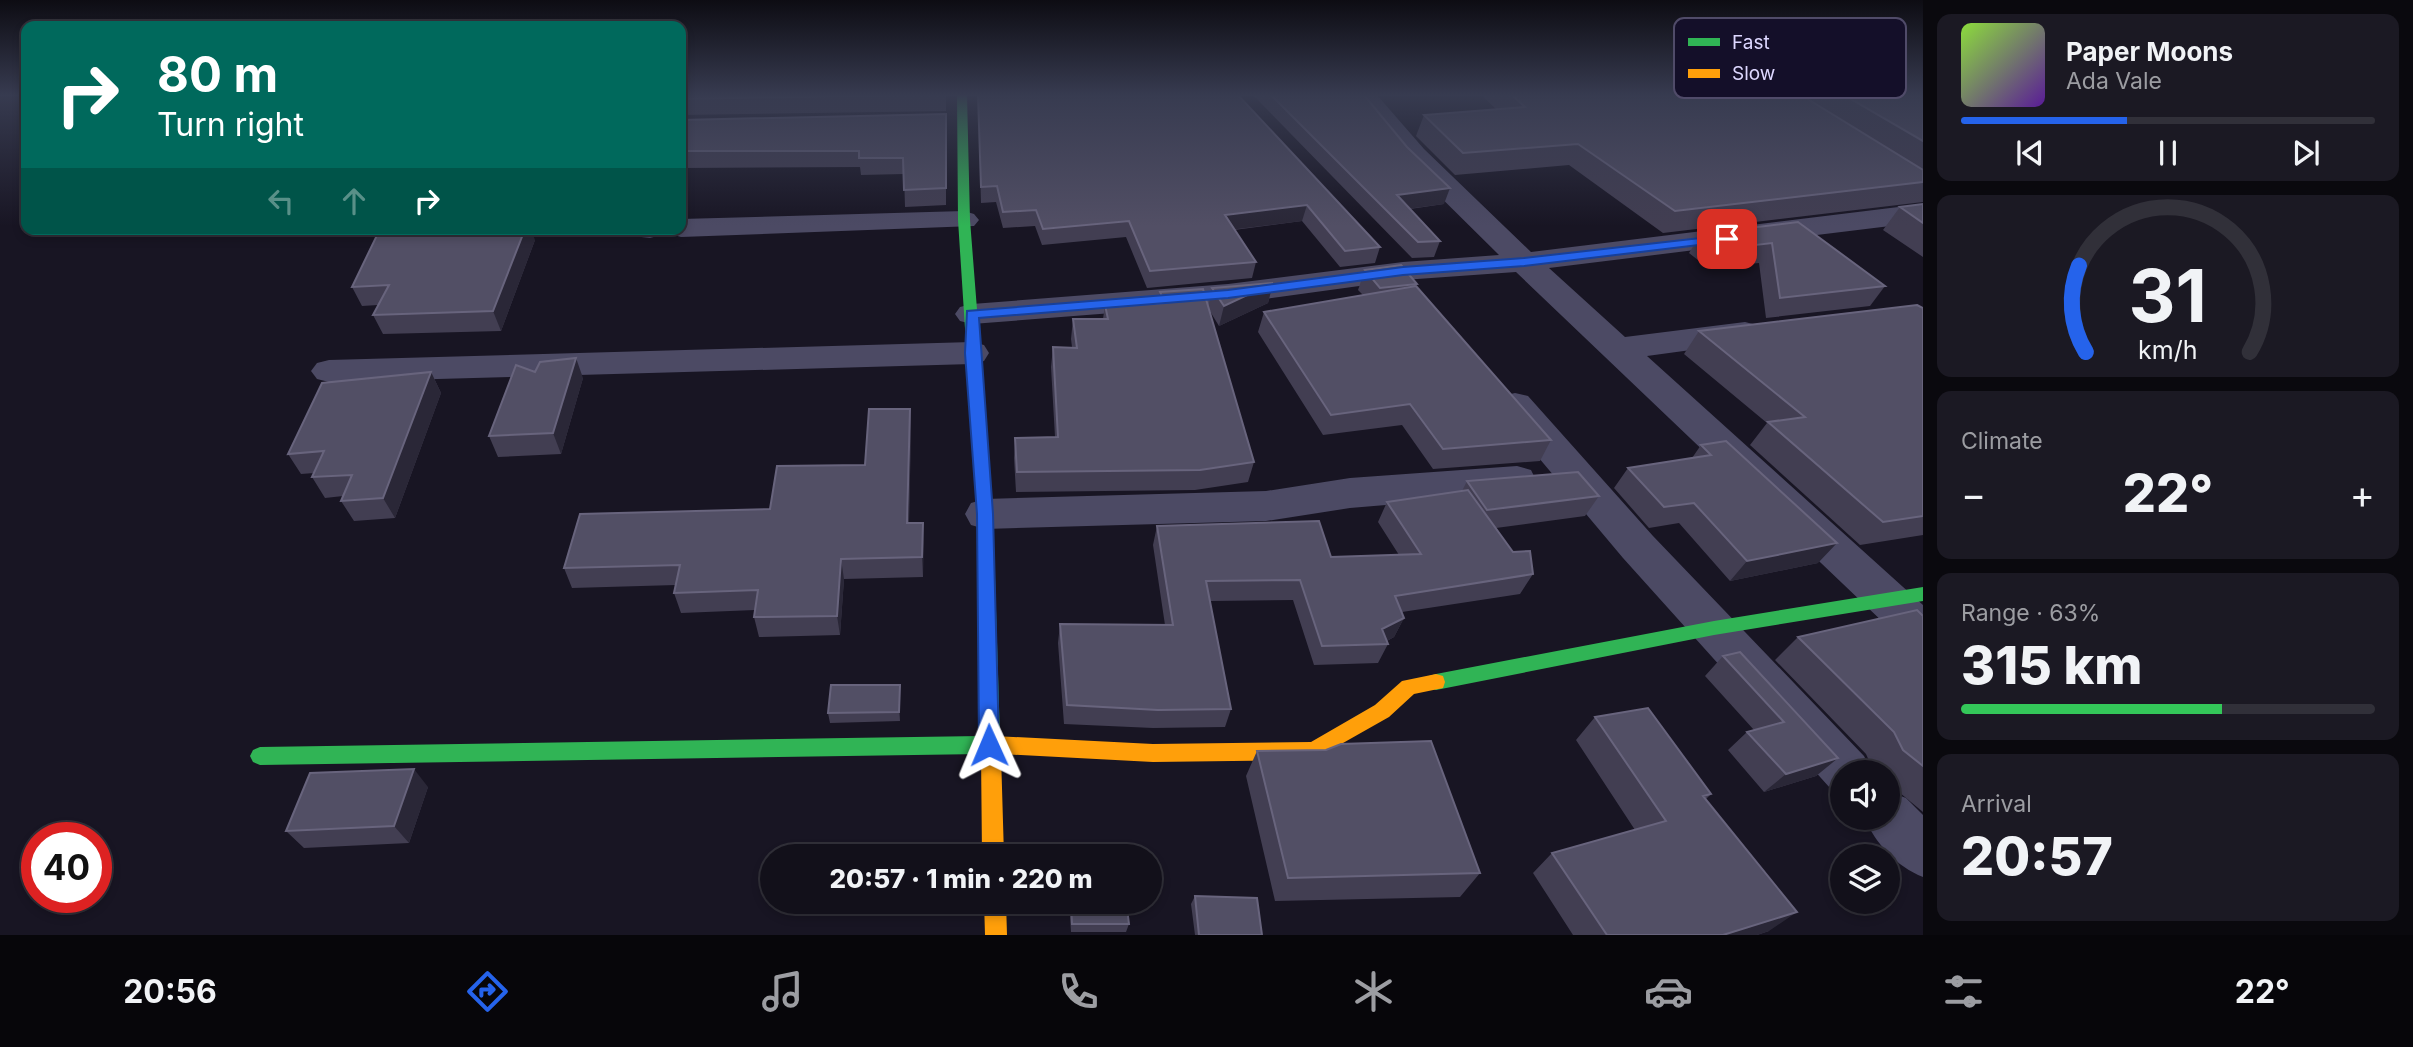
<!DOCTYPE html>
<html lang="en">
<head>
<meta charset="utf-8">
<style>
	body { margin:0; font-family:Inter,sans-serif; background:#1b1923; color:#f1f3f6; height:100vh; display:flex; flex-direction:column; font-size:26px; white-space:nowrap }
	* { box-sizing:border-box; margin:0 }
	p { font-size:23px; color:#9c9da2 }
	.icon { flex:none; width:38px; height:38px; fill:none; stroke:currentColor; stroke-width:2; stroke-linecap:round; stroke-linejoin:round }
	.map { position:relative; flex:1; overflow:hidden }
	.sheet { display:flex; flex-direction:column; gap:14px; padding:14px; background:#0a090e; width:490px }
	.sheet>* { flex:none }
	.hud { position:absolute; left:21px; top:21px; width:665px; height:214px; border-radius:14px; box-shadow:0 4px 10px #0003,0 0 0 2px #313039; background:#00695c; color:#fff; overflow:hidden }
	.tools { position:absolute; left:1830px; top:760px; display:grid; gap:14px }
	.tools a { display:grid; place-items:center; width:70px; height:70px; border-radius:50%; background:#12101a; box-shadow:0 4px 10px #0003,0 0 0 2px #313039; font-size:35px }
	.speed { position:absolute; left:21px; top:822px; display:flex; gap:14px; font-size:35px; font-weight:700; text-align:center }
	.speed>* { display:grid; place-content:center; width:91px; height:91px; border-radius:50%; background:#12101a; box-shadow:0 4px 10px #0003,0 0 0 2px #313039; line-height:1 }
	.speed .limit { border:10px solid #d22; background:#fff; color:#111 }
	.pin { position:absolute; display:grid; place-items:center; width:60px; height:60px; color:#fff; margin:-30px; border-radius:14px; box-shadow:0 4px 10px #0006 }
	.me { position:absolute; width:77px; margin:-38px; rotate:359deg; stroke-linejoin:round; filter:drop-shadow(0 0 5px #0008) }
	.turn { display:flex; align-items:center; gap:24px; height:147px; padding:0 21px; font-size:32px }
	.turn .icon { width:91px; height:91px; stroke-width:2.5 }
	.turn b { display:block; font-size:49px; line-height:60px }
	.lanes { display:flex; align-items:center; height:66px; padding:0 21px; background:#0003; justify-content:center; gap:35px; direction:ltr }
	.lanes .off { opacity:.35 }
	.big { font-size:52px; font-weight:800; line-height:1.1 }
	.sheet .tile { flex:1; display:flex; flex-direction:column; justify-content:center; gap:10px; min-width:0; padding:0 24px; border-radius:14px; background:#1b1923 }
	.sheet .dial { align-items:center; gap:0 }
	.dial svg { height:182px; overflow:visible; fill:none; stroke:#313039; stroke-width:7; stroke-linecap:round; text-anchor:middle }
	.dial text { fill:#f1f3f6; stroke:none }
	.song { display:flex; align-items:center; gap:21px }
	.cover { width:84px; height:84px; border-radius:10px; background:linear-gradient(135deg,hsl(90 70% 55%),hsl(270 70% 35%)) }
	.played { height:7px; border-radius:4px; background:linear-gradient(90deg,#2563eb 40%,#313039 40%) }
	.keys { display:flex; justify-content:space-around; direction:ltr }
	.heat { display:flex; justify-content:space-between; align-items:center; font-size:38px; direction:ltr }
	.charge { height:10px; border-radius:5px; background:linear-gradient(90deg,#34c759 63%,#313039 0) }
	.trip { position:absolute; left:760px; top:844px; width:402px; height:70px; border-radius:35px; background:#12101a; box-shadow:0 4px 10px #0003,0 0 0 2px #313039; font-weight:800; line-height:70px; text-align:center }
	.tabs { display:flex; height:112px; justify-content:space-around; align-items:center; background:#07060a; color:#9c9da2 }
	.tabs .icon { width:49px; height:49px }
	.tabs .selected { color:#2563eb }
	.tabs b { font-size:32px; color:#f1f3f6 }
	main { display:flex; flex:1; min-height:0 }
	.map>svg:first-child { display:block }
</style>
</head>
<body>
<main>
<div class="map">
<svg width="1923" height="935" viewBox="0 0 1923 935">
	<rect width="100%" height="100%" fill="#181523"/>
	<g fill="none" stroke-linecap="round" stroke-linejoin="round">
		<path fill="#4c4a64" fill-rule="evenodd" d="M 1351,95 L 1377,95 L 1424,149 L 1531,252 L 1923,204 L 1923,222 L 1549,268 L 1625,337 L 1745,322 L 1757,325 L 1762,333 L 1757,341 L 1647,356 L 1923,605 L 1923,650 L 1907,645 L 1516,272 L 1403,280 L 1228,304 L 972,324 L 960,321 L 955,314 L 960,307 L 972,304 L 1228,284 L 1403,262 L 1499,255 L 1404,161 Z
			M 964,211 L 974,214 L 979,220 L 974,226 L 681,237 L 670,234 L 667,229 L 681,229 L 681,219 Z
			M 620,229 L 665,229 L 661,235 L 650,238 L 624,235 Z
			M 972,342 L 984,345 L 989,353 L 984,361 L 972,364 L 329,382 L 317,379 L 311,371 L 317,363 L 329,360 Z
			M 1515,393 L 1528,396 L 1653,536 L 1864,756 L 1872,772 L 1843,772 L 1843,793 L 1830,788 L 1623,558 L 1502,414 L 1497,405 L 1502,396 Z
			M 1517,466 L 1531,470 L 1536,480 L 1531,490 L 1517,494 L 1350,508 L 1266,521 L 985,529 L 971,525 L 965,514 L 971,503 L 985,499 L 1266,491 L 1350,478 Z
			M 1888,791 L 1906,798 L 1923,815 L 1923,877 C 1897,867 1875,843 1864,817 L 1888,817 Z"/>
		<path fill="#30b455" fill-rule="evenodd" d="M 957,95 L 967,95 L 970,220 L 993,514 L 1000,738 L 1004,745 L 998,759 L 991,762 L 984,759 L 982,754 L 260,765 L 253,762 L 250,756 L 253,750 L 260,747 L 981,736 L 977,514 L 958,220 Z
			M 1923,587 L 1923,601 L 1714,635 L 1436,690 L 1429,688 L 1427,682 L 1429,676 L 1436,674 L 1714,621 Z"/>
		<path fill="#ff9f0a" fill-rule="evenodd" d="M 1436,674 L 1443,676 L 1445,682 L 1443,688 L 1414,694 L 1389,717 L 1313,760 L 1153,762 L 1001,754 L 1004,856 L 982,856 L 981,753 L 987,739 L 994,736 L 1153,744 L 1311,742 L 1375,705 L 1402,681 Z
			M 984,901 L 1006,901 L 1007,935 L 985,935 Z"/>
	</g>
	<path fill="#423e52" d="M 681,95 L 946,95 L 946,111 L 681,115 L 681,117 Z
		M 978,95 L 1238,95 L 1380,247 L 1375,263 L 1340,267 L 1302,221 L 1234,230 L 1256,262 L 1252,278 L 1147,288 L 1126,237 L 1042,245 L 1035,226 L 1003,228 L 996,202 L 981,203 Z
		M 1253,95 L 1364,95 L 1444,204 L 1410,209 L 1440,241 L 1434,257 L 1412,258 Z
		M 1481,95 L 1923,95 L 1923,202 L 1663,233 L 1569,165 L 1455,175 L 1416,136 L 1424,115 L 1496,109 Z
		M 946,114 L 946,205 L 905,207 L 904,174 L 861,175 L 860,167 L 681,168 L 681,120 Z
		M 1923,204 L 1923,257 L 1883,230 L 1900,207 Z
		M 1798,222 L 1885,286 L 1870,306 L 1766,318 L 1759,263 L 1708,268 L 1689,253 L 1701,234 Z
		M 535,240 L 501,331 L 383,334 L 373,315 L 378,305 L 362,306 L 352,287 Z
		M 1365,270 L 1417,284 L 1416,287 L 1551,440 L 1540,461 L 1433,469 L 1402,425 L 1323,435 L 1258,332 L 1264,312 L 1363,295 L 1358,290 Z
		M 1273,283 L 1268,303 L 1219,326 L 1208,308 L 1254,462 L 1248,482 L 1195,490 L 1016,492 L 1014,458 L 1015,438 L 1055,437 L 1051,367 L 1053,347 L 1072,347 L 1071,339 L 1073,319 L 1103,319 L 1105,305 L 1158,304 L 1160,292 L 1208,308 L 1212,288 Z
		M 1923,308 L 1923,535 L 1860,545 L 1750,445 L 1767,423 L 1684,354 L 1699,331 Z
		M 431,372 L 441,393 L 395,518 L 354,521 L 341,501 L 343,496 L 325,498 L 312,477 L 314,473 L 301,474 L 288,454 Z
		M 535,372 L 583,378 L 561,454 L 498,457 L 489,436 Z
		M 910,409 L 911,430 L 909,523 L 923,523 L 923,577 L 844,579 L 840,635 L 759,637 L 754,617 L 755,610 L 681,613 L 674,593 L 676,585 L 572,588 L 564,568 L 770,509 L 865,465 Z
		M 1701,445 L 1818,563 L 1730,581 L 1679,523 L 1649,528 L 1614,488 L 1628,468 L 1692,458 Z
		M 1467,481 L 1599,496 L 1585,516 L 1496,528 L 1513,552 L 1533,574 L 1520,594 L 1402,612 L 1404,618 L 1394,637 L 1387,641 L 1388,644 L 1378,663 L 1314,665 L 1293,600 L 1210,601 L 1231,709 L 1225,727 L 1153,728 L 1064,724 L 1058,643 L 1060,624 L 1165,625 L 1153,545 L 1157,526 L 1331,557 L 1399,555 L 1378,522 L 1387,502 L 1462,491 Z
		M 1923,616 L 1923,812 L 1888,783 L 1888,772 L 1874,772 L 1866,754 L 1775,660 L 1798,637 Z
		M 1723,656 L 1838,758 L 1816,776 L 1764,792 L 1728,750 L 1747,732 L 1754,730 L 1705,676 Z
		M 900,685 L 900,721 L 830,723 L 828,713 Z
		M 1595,717 L 1711,794 L 1706,799 L 1769,931 L 1757,935 L 1573,935 L 1533,873 L 1552,853 L 1635,830 L 1576,740 Z
		M 1257,751 L 1480,873 L 1460,897 L 1275,901 L 1246,776 Z
		M 428,787 L 409,843 L 304,848 L 286,831 Z
		M 1195,896 L 1262,935 L 1195,935 L 1191,904 Z
		M 1069,901 L 1126,901 L 1129,924 L 1126,932 L 1071,932 Z"/>
	<path fill="#2a2737" d="M 1450,188 L 1444,204 L 1392,211 L 1397,195 Z
		M 1307,205 L 1302,221 L 1221,231 L 1225,215 Z
		M 523,229 L 531,229 L 535,240 L 501,331 L 493,311 Z
		M 1273,283 L 1268,303 L 1219,326 L 1224,306 Z
		M 576,358 L 583,378 L 561,454 L 553,433 Z
		M 431,372 L 441,393 L 395,518 L 383,498 Z
		M 910,409 L 911,430 L 908,543 L 907,523 Z
		M 923,523 L 924,543 L 923,577 L 922,557 Z
		M 1837,543 L 1818,563 L 1730,581 L 1747,561 Z
		M 841,559 L 844,579 L 840,635 L 837,616 Z
		M 1404,618 L 1394,637 L 1381,644 L 1382,629 Z
		M 900,685 L 900,721 L 899,712 Z
		M 1838,758 L 1816,776 L 1764,792 L 1786,774 Z
		M 414,769 L 428,787 L 409,843 L 394,826 Z
		M 1797,912 L 1769,931 L 1757,935 L 1723,935 Z"/>
	<path fill="#524f65" stroke="#68647d" stroke-width="2" d="M 681,95 L 903,95 L 681,99 Z
		M 978,95 L 1238,95 L 1380,247 L 1345,251 L 1307,205 L 1225,215 L 1256,262 L 1150,271 L 1129,221 L 1043,229 L 1036,210 L 1003,212 L 997,186 L 981,187 Z
		M 1271,95 L 1364,95 L 1407,147 L 1450,188 L 1397,195 L 1440,241 L 1418,242 Z
		M 1512,95 L 1801,95 L 1923,170 L 1923,182 L 1675,211 L 1578,144 L 1463,153 L 1424,115 L 1525,107 Z
		M 1844,95 L 1923,95 L 1923,141 Z
		M 946,114 L 946,188 L 904,190 L 903,158 L 859,158 L 859,151 L 681,151 L 681,120 Z
		M 1923,204 L 1923,223 L 1900,207 Z
		M 1798,222 L 1885,286 L 1780,298 L 1772,243 L 1721,249 L 1701,234 Z
		M 380,229 L 525,229 L 493,311 L 373,315 L 389,285 L 352,287 Z
		M 1401,265 L 1417,284 L 1380,288 L 1365,270 Z
		M 1273,283 L 1224,306 L 1212,288 Z
		M 1416,286 L 1551,440 L 1443,449 L 1410,404 L 1331,415 L 1264,312 Z
		M 1203,289 L 1254,462 L 1200,470 L 1017,472 L 1015,438 L 1058,437 L 1053,347 L 1077,348 L 1073,319 L 1108,319 L 1105,305 L 1165,303 L 1160,292 Z
		M 1917,305 L 1923,308 L 1923,516 L 1883,522 L 1768,422 L 1805,417 L 1699,331 Z
		M 576,358 L 553,433 L 489,436 L 516,365 L 535,372 L 540,362 Z
		M 431,372 L 383,498 L 341,501 L 352,475 L 312,477 L 324,451 L 288,454 L 322,383 Z
		M 869,409 L 910,409 L 907,523 L 923,523 L 922,557 L 841,559 L 837,616 L 754,617 L 758,590 L 674,593 L 680,565 L 564,568 L 580,514 L 770,509 L 777,466 L 865,465 Z
		M 1726,441 L 1837,543 L 1747,561 L 1694,503 L 1664,507 L 1628,468 L 1711,455 L 1701,445 Z
		M 1578,472 L 1599,496 L 1487,510 L 1467,481 Z
		M 1468,490 L 1513,552 L 1530,551 L 1533,574 L 1395,596 L 1404,618 L 1382,629 L 1388,644 L 1322,646 L 1300,580 L 1206,581 L 1231,709 L 1158,710 L 1067,705 L 1060,624 L 1173,625 L 1157,526 L 1319,521 L 1331,557 L 1421,554 L 1387,502 Z
		M 1917,610 L 1923,616 L 1923,766 L 1903,750 L 1894,732 L 1798,637 Z
		M 1740,652 L 1838,758 L 1786,774 L 1747,732 L 1784,722 L 1723,656 Z
		M 831,685 L 900,685 L 899,712 L 828,713 Z
		M 1648,708 L 1711,794 L 1703,796 L 1797,912 L 1723,935 L 1607,935 L 1552,853 L 1666,821 L 1595,717 Z
		M 1431,741 L 1480,873 L 1288,878 L 1257,751 L 1326,750 L 1341,744 Z
		M 414,769 L 394,826 L 286,831 L 310,773 Z
		M 1195,896 L 1257,898 L 1262,935 L 1199,935 Z
		M 1071,901 L 1126,901 L 1129,924 L 1072,924 Z"/>
	<linearGradient id="sky" x2="0" y2="1"><stop stop-color="#0d0c13"/><stop offset="0.42" stop-color="#373b50"/><stop offset="1" stop-color="#373b50" stop-opacity="0"/></linearGradient>
	<rect width="1923" height="226" fill="url(#sky)"/>
	<path fill="#2563eb" stroke="#184099" stroke-width="2" d="M 1727,235 L 1734,239 L 1732,241 L 1524,266 L 1403,275 L 1228,298 L 979,318 L 993,514 L 999,745 L 996,751 L 989,754 L 982,751 L 979,745 L 977,514 L 965,353 L 967,311 L 1228,290 L 1403,267 L 1524,258 Z"/>
	<rect x="1674" y="18" width="232" height="80" rx="10" fill="#140f29" stroke="#504b69" stroke-width="2"/>
	<rect x="1688" y="38" width="32" height="8" fill="#30b455"/>
	<rect x="1688" y="69" width="32" height="9" fill="#ff9f0a"/>
	<g font-size="19" fill="#ddd7ff">
		<text x="1732" y="49">Fast</text>
		<text x="1732" y="80">Slow</text>
	</g>
</svg>
<div class="tools">
<a><svg class="icon" aria-label="sound" viewBox="0 0 24 24"><path d="M4 9h4l5-4v14l-5-4H4zM17 9q2 3 0 6"/></svg></a>
<a><svg class="icon" aria-label="layers" viewBox="0 0 24 24"><path d="M12 4l9 5-9 5-9-5zM3 14l9 5 9-5"/></svg></a>
</div>
<div class="speed"><div class="limit">40</div></div>
<div class="pin" style="left:1727px;top:239px;background:#d93025"><svg class="icon" aria-label="arrive" viewBox="0 0 24 24"><path d="M6 21V4h12l-3 4 3 4H6"/></svg></div>
<svg class="me" style="left:989px;top:745px" viewBox="-20 -20 40 40"><path d="M0-17L14 15 0 8-14 15z" fill="#2563eb" stroke="#fff" stroke-width="4"/></svg>
<div class="trip">20:57 · 1 min · 220 m</div>
<div class="hud">
<div class="turn"><svg class="icon" aria-label="right" viewBox="0 0 24 24"><path d="M7 20v-9h11M14 6l5 5-5 5"/></svg><div><b>80 m</b>Turn right</div></div>
<div class="lanes"><svg class="icon off" aria-label="left" viewBox="0 0 24 24"><path d="M17 20v-9H6M10 6l-5 5 5 5"/></svg><svg class="icon off" aria-label="ahead" viewBox="0 0 24 24"><path d="M12 20V5M6 11l6-6 6 6"/></svg><svg class="icon" aria-label="right" viewBox="0 0 24 24"><path d="M7 20v-9h11M14 6l5 5-5 5"/></svg></div>
</div>
</div>
<section class="sheet">
<div class="tile">
<div class="song"><i class="cover"></i><div><b>Paper Moons</b><p>Ada Vale</p></div></div>
<div class="played"></div>
<div class="keys"><svg class="icon" aria-label="previous" viewBox="0 0 24 24"><path d="M18 5L8 12l10 7zM5 5v14"/></svg><svg class="icon" aria-label="pause" viewBox="0 0 24 24"><path d="M8 5v14M16 5v14"/></svg><svg class="icon" aria-label="next" viewBox="0 0 24 24"><path d="M6 5l10 7-10 7zM19 5v14"/></svg></div>
</div>
<div class="tile dial"><svg viewBox="0 0 100 80">
<path d="M14 69A42 42 0 1 1 86 69"/>
<path d="M14 69A42 42 0 0 1 11 31" stroke="#2563eb"/>
<text x="50" y="56" font-size="32" font-weight="700">31</text>
<text x="50" y="72" font-size="11">km/h</text>
</svg></div>
<div class="tile"><p>Climate</p>
<div class="heat"><a>−</a><b class="big">22°</b><a>+</a></div>
</div>
<div class="tile"><p>Range · 63%</p><b class="big">315 km</b><div class="charge"></div></div>
<div class="tile"><p>Arrival</p><b class="big">20:57</b></div>
</section>
</main>
<nav class="tabs">
<b>20:56</b>
<svg class="icon selected" aria-label="directions" viewBox="0 0 24 24"><path d="M12 3l9 9-9 9-9-9zM9 14v-3h6M13 9l2 2-2 2"/></svg>
<svg class="icon" aria-label="music" viewBox="0 0 24 24"><path d="M9 18V5l10-2v13"/><circle cx="6" cy="18" r="3"/><circle cx="16" cy="16" r="3"/></svg>
<svg class="icon" aria-label="phone" viewBox="0 0 24 24"><path d="M5 4h4l2 5-3 2q2 4 5 5l2-3 5 2v4C11 20 4 13 5 4z"/></svg>
<svg class="icon" aria-label="climate" viewBox="0 0 24 24"><path d="M12 3v18M4 7l16 10M4 17L20 7"/></svg>
<svg class="icon" aria-label="car" viewBox="0 0 24 24"><path d="M5 17H2v-5l4-1 3-4h7l3 4 3 1v5h-3M9 17h6M6 11h13"/><circle cx="7" cy="17" r="2"/><circle cx="17" cy="17" r="2"/></svg>
<svg class="icon" aria-label="filters" viewBox="0 0 24 24"><path d="M4 7h16M4 17h16"/><circle cx="9" cy="7" r="2"/><circle cx="15" cy="17" r="2"/></svg>
<b>22°</b>
</nav>
</body>
</html>
